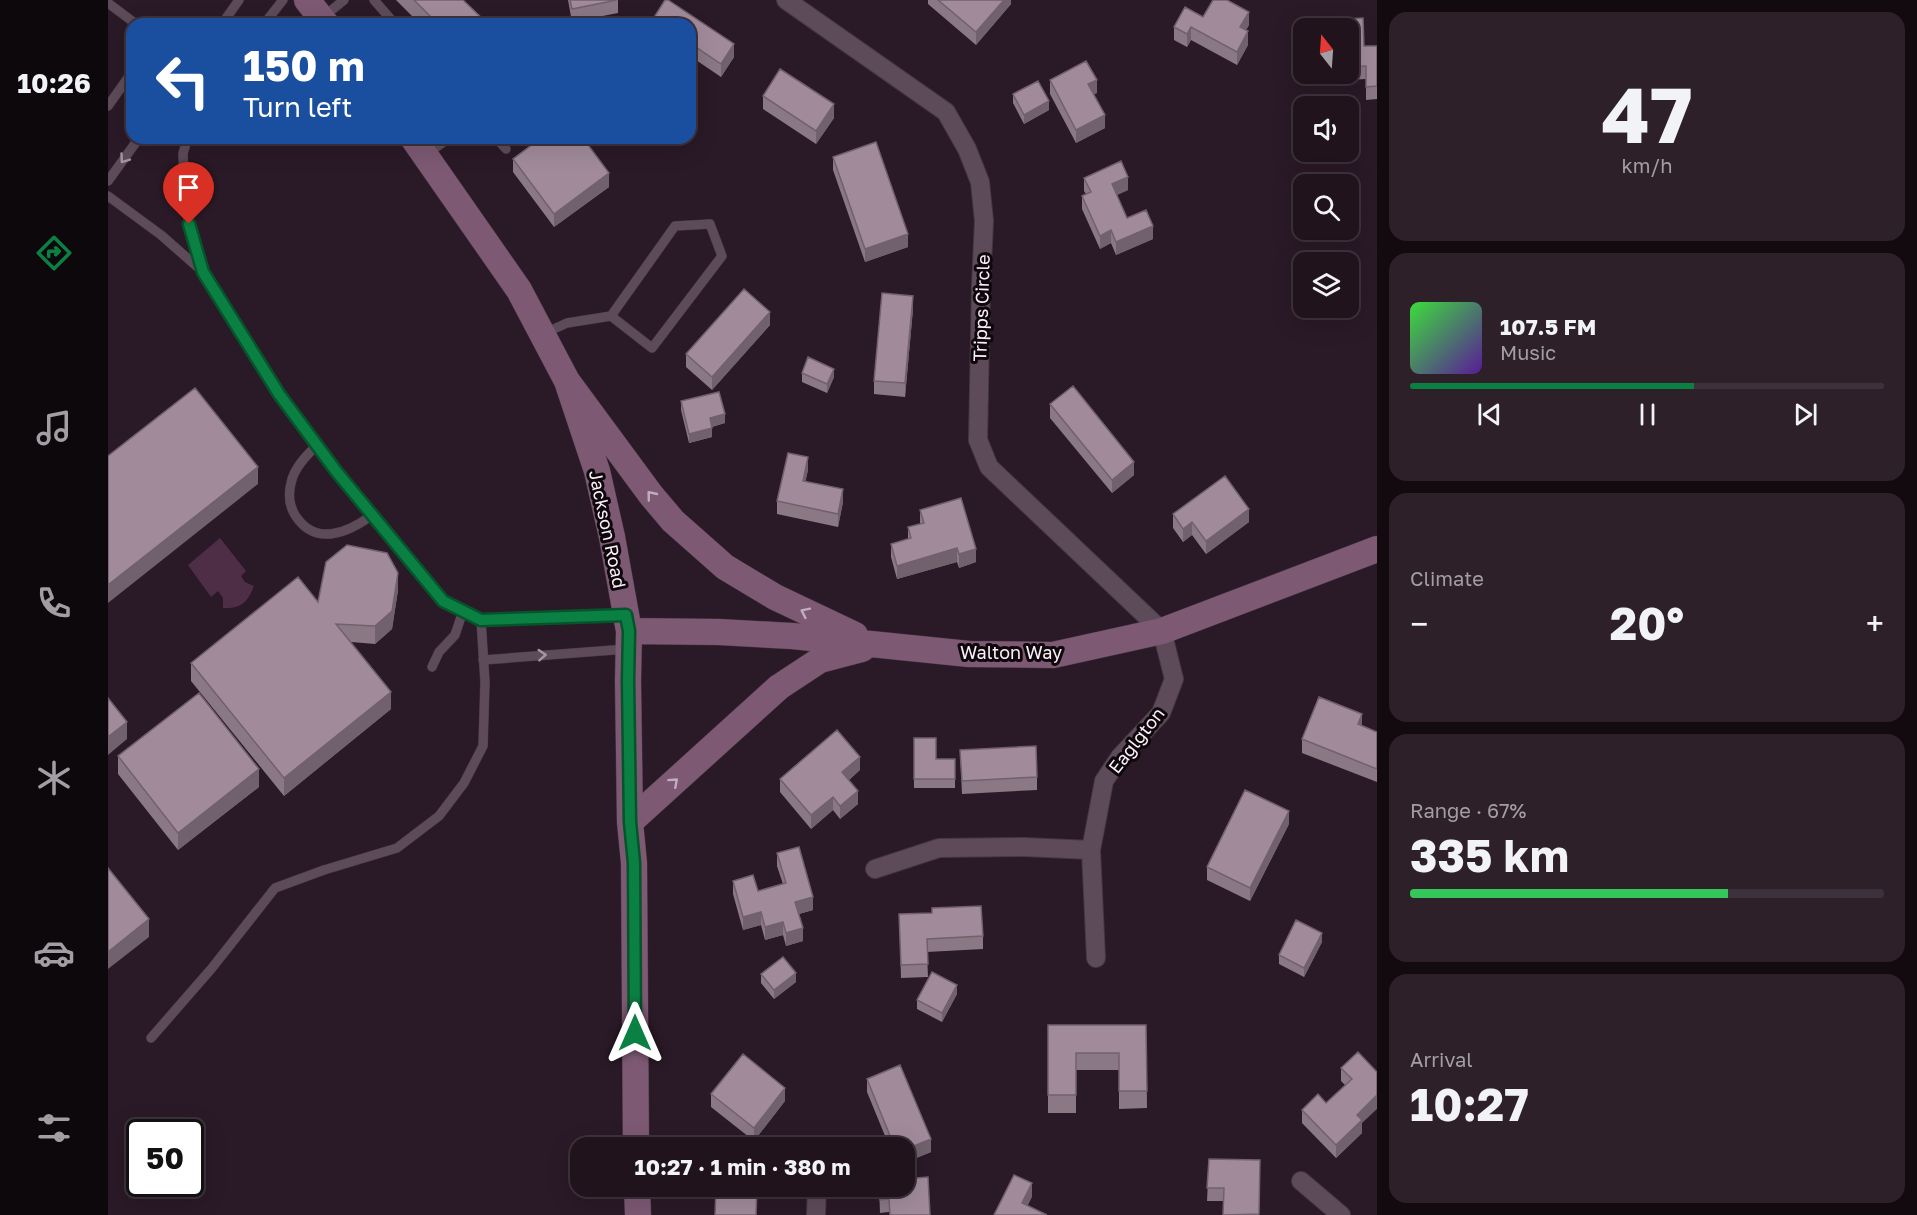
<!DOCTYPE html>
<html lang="en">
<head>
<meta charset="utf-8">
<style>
	body { margin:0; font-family:"Golos Text",sans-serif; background:#2d2029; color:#f1f3f6; height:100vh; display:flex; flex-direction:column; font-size:22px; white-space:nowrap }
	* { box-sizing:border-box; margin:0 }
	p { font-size:20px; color:#a29ea3 }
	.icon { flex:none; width:33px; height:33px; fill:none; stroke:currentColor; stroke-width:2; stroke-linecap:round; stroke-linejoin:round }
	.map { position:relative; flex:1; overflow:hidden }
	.panel { display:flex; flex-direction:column; gap:12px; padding:12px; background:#120a0f; width:540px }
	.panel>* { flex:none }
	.guide { position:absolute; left:18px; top:18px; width:570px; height:126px; border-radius:18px; box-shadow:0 6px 24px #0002,0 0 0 2px #3d323b; background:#1a4fa0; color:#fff; overflow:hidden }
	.needle { width:39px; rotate:343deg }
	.tools { position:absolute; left:1185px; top:18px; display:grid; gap:12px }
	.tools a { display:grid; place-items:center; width:66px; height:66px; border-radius:12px; background:#20131c; box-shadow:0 6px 24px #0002,0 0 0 2px #3d323b; font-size:30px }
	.speed { position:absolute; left:18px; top:1119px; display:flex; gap:12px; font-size:30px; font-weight:700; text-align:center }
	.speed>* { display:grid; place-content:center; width:78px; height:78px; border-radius:50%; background:#20131c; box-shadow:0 6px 24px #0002,0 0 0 2px #3d323b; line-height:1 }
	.speed .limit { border:3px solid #111; border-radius:9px; background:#fff; color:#111 }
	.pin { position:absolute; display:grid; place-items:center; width:51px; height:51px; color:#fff; margin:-62px -26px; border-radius:50% 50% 50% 0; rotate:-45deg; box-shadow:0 0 6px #0007 }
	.pin .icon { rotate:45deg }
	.me { position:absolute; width:66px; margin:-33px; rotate:0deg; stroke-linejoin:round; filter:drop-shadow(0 0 4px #0008) }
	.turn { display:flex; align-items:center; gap:21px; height:126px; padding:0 18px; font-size:27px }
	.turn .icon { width:78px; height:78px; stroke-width:2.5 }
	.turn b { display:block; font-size:42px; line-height:51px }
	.big { font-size:45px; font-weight:700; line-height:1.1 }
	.panel .card { flex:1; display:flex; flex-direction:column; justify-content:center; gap:9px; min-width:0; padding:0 21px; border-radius:18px; background:#2d2029 }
	.panel .dial { align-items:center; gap:0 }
	.dial b { font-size:78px; line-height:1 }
	.song { display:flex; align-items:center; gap:18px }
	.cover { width:72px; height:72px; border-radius:9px; background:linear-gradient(135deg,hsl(120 70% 55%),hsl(270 70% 35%)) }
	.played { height:6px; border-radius:3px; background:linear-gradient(90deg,#0b8043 60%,#3d323b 60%) }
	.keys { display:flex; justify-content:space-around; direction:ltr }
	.heat { display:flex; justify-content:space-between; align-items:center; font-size:33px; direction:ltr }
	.charge { height:9px; border-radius:4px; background:linear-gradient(90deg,#34c759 67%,#3d323b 0) }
	.trip { position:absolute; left:462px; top:1137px; width:345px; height:60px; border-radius:18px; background:#20131c; box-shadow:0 6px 24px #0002,0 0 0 2px #3d323b; font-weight:700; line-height:60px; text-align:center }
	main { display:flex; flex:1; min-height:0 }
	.menu { display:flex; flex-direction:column; width:108px; justify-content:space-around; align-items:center; background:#0d080b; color:#a29ea3 }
	.menu .icon { width:42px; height:42px }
	.menu .on { color:#0b8043 }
	.menu b { font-size:27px; color:#f1f3f6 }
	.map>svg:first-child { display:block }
</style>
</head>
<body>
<main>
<nav class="menu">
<b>10:26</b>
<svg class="icon on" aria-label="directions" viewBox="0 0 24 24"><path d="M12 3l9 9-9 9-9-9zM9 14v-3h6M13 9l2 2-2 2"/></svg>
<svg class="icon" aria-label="music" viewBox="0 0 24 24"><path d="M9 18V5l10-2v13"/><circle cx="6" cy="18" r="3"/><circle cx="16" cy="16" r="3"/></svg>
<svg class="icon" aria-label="phone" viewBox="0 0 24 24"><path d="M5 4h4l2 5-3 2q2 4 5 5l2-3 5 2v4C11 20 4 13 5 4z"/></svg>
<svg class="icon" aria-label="climate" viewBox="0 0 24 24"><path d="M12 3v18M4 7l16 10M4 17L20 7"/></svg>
<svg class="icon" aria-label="car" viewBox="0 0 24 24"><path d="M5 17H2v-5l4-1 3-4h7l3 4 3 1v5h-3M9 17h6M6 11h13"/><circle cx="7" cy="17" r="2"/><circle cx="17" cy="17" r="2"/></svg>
<svg class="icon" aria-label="filters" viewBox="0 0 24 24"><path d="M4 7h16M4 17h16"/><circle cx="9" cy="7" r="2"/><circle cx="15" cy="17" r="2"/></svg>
</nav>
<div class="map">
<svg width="1269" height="1215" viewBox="0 0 1269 1215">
	<rect width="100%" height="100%" fill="#2a1926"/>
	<path fill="#4e2e47" d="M 112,538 L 138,571 L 133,576 L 137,582 L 146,586 C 140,602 133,609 115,608 L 115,598 L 110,591 L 103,597 L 80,565 Z"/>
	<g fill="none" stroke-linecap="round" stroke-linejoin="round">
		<defs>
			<path id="lane" d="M 266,0 L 287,24
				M 0,3 L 28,24
				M 215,17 L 236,0
				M 114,24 L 131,0
				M 156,24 L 175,0
				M 0,106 L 24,72
				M 80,138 L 75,153 L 76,184 L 81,224 L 95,272 L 171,394 L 228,471 L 335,601 L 373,620 L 516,615
				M 388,138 L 398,149
				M 319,154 L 341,138
				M 0,181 L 31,138
				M 0,196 L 53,235 L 94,271
				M 437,333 L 459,323 L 503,316 L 567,226 L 602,224 L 614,256 L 544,348 L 503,316
				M 209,445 C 198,456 186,468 183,483 C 180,495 181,505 187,515 C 207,547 240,533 264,515
				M 375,660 L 519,649
				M 324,667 L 331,652 L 347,635 L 355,611
				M 43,1038 L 104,968 L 167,888 L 216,870 L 289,848 L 331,816 L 356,783 L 375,746 L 377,682 L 373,620"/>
			<path id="street" d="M 678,0 L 838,112 L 859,149 L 872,182 L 876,221 L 873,286 L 870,440 L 881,467 L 1054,631 L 1066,679 L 1053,713 L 1012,757 L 996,781 L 983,850 L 988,958
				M 767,869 L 831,848 L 916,847 L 983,850
				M 1193,1181 L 1233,1215
				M 708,1215 L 709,1186"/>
			<path id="secondary" d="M 199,0 L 218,24
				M 305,138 L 411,290 L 459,381 L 543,495 L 565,521 L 617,567 L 667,597 L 747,635
				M 459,381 L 489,471 L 504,537 L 521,631 L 520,681 L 522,822 L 526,863 L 528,1148
				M 521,631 L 611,632 L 684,636 L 861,654 L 945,655 L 1054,631 L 1269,549
				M 522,822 L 671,687 L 712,660 L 754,649
				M 529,1186 L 530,1215"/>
		</defs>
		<use href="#lane" stroke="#453842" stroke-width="10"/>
		<use href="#street" stroke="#453842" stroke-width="20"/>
		<use href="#secondary" stroke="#453842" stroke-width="27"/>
		<use href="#lane" stroke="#5e4b59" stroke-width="9"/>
		<use href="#street" stroke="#5e4b59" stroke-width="18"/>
		<use href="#secondary" stroke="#7d5974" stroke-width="26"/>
	</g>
	<path fill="#8a7885" d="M 288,0 L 355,0 L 380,24 L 312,24 Z
		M 460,0 L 510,0 L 510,13 L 464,22 Z
		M 557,0 L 560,0 L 626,44 L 626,57 L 613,77 L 582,56 L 582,24 L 545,24 L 545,19 Z
		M 820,0 L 903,0 L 903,4 L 868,45 L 820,4 Z
		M 1095,17 L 1141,25 L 1138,30 L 1140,45 L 1129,65 L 1083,40 L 1079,47 L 1066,40 L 1066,27 Z
		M 1240,28 L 1256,46 L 1269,46 L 1269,99 L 1258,100 L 1258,79 L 1220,81 L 1219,74 L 1240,74 Z
		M 942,80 L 989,93 L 986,94 L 997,128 L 968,143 L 942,94 Z
		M 905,94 L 941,110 L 916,124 L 905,103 Z
		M 655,96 L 726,118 L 708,144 L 655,109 Z
		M 725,157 L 800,247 L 757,262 L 725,170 Z
		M 405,159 L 501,187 L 446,227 L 405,172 Z
		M 976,178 L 1020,190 L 1009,195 L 1019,218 L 1045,239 L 1008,255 L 1003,243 L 992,249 L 974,209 L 974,196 L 978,194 L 976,191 Z
		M 805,309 L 797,397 L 766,394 L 766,381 Z
		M 662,325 L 604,390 L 578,367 L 578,354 Z
		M 694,373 L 726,377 L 719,393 L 694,382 Z
		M 573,401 L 617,423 L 604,427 L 604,437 L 581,443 L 573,410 Z
		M 942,404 L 1026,475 L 1004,493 L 942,418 Z
		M 700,470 L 697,481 L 735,502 L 730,527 L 669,514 L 669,501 Z
		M 812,510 L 868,562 L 851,568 L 849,562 L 789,579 L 783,557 L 783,544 L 800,539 L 800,527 L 812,524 Z
		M 1065,514 L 1141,522 L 1098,554 L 1084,535 L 1075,542 L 1065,528 Z
		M 290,590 L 284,629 L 267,644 L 243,642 L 283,709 L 176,796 L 83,681 L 83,663 Z
		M 1254,726 L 1269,732 L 1269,782 L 1194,753 L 1194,739 Z
		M 806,738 L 828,759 L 847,759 L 847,788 L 806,788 Z
		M 852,750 L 929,777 L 929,790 L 854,794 Z
		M 10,756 L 151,787 L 70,850 L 10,774 Z
		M 752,770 L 741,780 L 750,804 L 732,819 L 725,810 L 703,829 L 672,792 L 672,779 Z
		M 1181,824 L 1142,901 L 1099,880 L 1099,867 Z
		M 669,853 L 705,910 L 691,914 L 695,941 L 678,946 L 675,935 L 657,940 L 653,925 L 635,930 L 625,894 L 625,881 L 650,891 L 675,884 L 669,866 Z
		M 791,914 L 875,936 L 875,949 L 819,952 L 820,977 L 793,978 Z
		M 1214,942 L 1196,977 L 1171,964 L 1171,955 Z
		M 653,974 L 688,982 L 666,999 L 653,983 Z
		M 849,994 L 834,1022 L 809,1009 L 809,1000 Z
		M 940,1025 L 1038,1025 L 1039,1108 L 1011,1109 L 1011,1070 L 968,1070 L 968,1113 L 940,1113 Z
		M 1250,1052 L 1254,1133 L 1228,1158 L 1194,1123 L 1194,1110 L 1218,1103 L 1237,1085 L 1233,1081 L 1233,1068 Z
		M 759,1079 L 823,1152 L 796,1163 L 796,1148 L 782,1148 L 759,1092 Z
		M 603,1094 L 677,1101 L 646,1141 L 603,1107 Z
		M 1101,1159 L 1151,1215 L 1115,1215 L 1115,1201 L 1099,1201 Z
		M 771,1186 L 796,1186 L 781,1212 L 772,1213 Z"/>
	<path fill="#71616c" d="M 896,0 L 903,0 L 903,4 L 868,45 L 868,32 Z
		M 1141,12 L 1141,25 L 1132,40 L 1132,27 Z
		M 1083,27 L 1083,40 L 1079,47 L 1079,34 Z
		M 1140,31 L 1140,45 L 1129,65 L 1129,52 Z
		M 626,44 L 626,57 L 613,77 L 613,64 Z
		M 989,80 L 989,93 L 980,97 L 980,84 Z
		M 941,101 L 941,110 L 916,124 L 916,115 Z
		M 726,104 L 726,118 L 708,144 L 708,131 Z
		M 997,115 L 997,128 L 968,143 L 968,130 Z
		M 501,173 L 501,187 L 446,227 L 446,214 Z
		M 1020,177 L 1020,190 L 1004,197 L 1004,184 Z
		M 1045,226 L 1045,239 L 1008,255 L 1008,242 Z
		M 1003,230 L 1003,243 L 992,249 L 992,236 Z
		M 800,234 L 800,247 L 757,262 L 757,249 Z
		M 805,296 L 805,309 L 797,397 L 797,383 Z
		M 662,312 L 662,325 L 604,390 L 604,377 Z
		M 726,369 L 726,377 L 719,393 L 719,384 Z
		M 617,414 L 617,423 L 602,427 L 602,418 Z
		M 604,428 L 604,437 L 581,443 L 581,434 Z
		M 700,457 L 700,470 L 695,494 L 695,481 Z
		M 1026,462 L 1026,475 L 1004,493 L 1004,480 Z
		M 150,467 L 150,484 L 0,603 L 0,585 Z
		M 735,489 L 735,502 L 730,527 L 730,514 Z
		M 1141,509 L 1141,522 L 1098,554 L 1098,541 Z
		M 1084,522 L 1084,535 L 1075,542 L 1075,529 Z
		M 849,548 L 849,562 L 789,579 L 789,566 Z
		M 868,549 L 868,562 L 851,568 L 851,554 Z
		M 290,573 L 290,590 L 284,629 L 267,644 L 267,626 Z
		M 283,692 L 283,709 L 176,796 L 176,778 Z
		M 1254,714 L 1254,727 L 1250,724 Z
		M 19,722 L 19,739 L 0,755 L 0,737 Z
		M 752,757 L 752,770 L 734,785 L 734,772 Z
		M 151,769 L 151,787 L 70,850 L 70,833 Z
		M 750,791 L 750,804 L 732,819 L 732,806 Z
		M 725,797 L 725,810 L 703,829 L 703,815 Z
		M 1181,811 L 1181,824 L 1142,901 L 1142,888 Z
		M 705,897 L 705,910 L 687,915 L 687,902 Z
		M 653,912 L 653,925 L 635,930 L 635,917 Z
		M 41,919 L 41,937 L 0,969 L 0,952 Z
		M 675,922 L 675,935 L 657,940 L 657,927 Z
		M 695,928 L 695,941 L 678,946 L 678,933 Z
		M 1214,933 L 1214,942 L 1196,977 L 1196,968 Z
		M 688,973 L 688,982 L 666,999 L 666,990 Z
		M 849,985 L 849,994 L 834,1022 L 834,1013 Z
		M 677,1088 L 677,1101 L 646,1141 L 646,1128 Z
		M 1269,1095 L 1269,1109 L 1254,1123 L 1254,1133 L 1228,1158 L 1228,1145 L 1249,1115 Z
		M 823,1139 L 823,1152 L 796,1163 L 796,1150 Z
		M 924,1183 L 924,1197 L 915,1215 L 914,1203 Z"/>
	<path fill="#a18b9b" stroke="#71616c" stroke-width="1.5" d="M 306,0 L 355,0 L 380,24 L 330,24 Z
		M 462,0 L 509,0 L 464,9 Z
		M 557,0 L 560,0 L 626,44 L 613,64 L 582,43 L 582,24 L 553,24 L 545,19 Z
		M 830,0 L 896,0 L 868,32 Z
		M 1105,0 L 1119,0 L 1141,12 L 1132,27 L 1140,31 L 1129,52 L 1083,27 L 1079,34 L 1066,27 L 1077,7 L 1095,17 Z
		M 1255,18 L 1256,46 L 1269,46 L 1269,86 L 1258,87 L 1258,66 L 1240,67 L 1240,28 L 1218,28 L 1218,20 Z
		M 978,61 L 989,80 L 980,84 L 997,115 L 968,130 L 942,80 Z
		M 672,69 L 726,104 L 708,131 L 655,96 Z
		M 930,81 L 941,101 L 916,115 L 905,94 Z
		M 433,138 L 475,138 L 501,173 L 446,214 L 405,159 Z
		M 768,142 L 800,234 L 757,249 L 725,157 Z
		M 1013,161 L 1020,177 L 1004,184 L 1019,218 L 1038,210 L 1045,226 L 1008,242 L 1003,230 L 992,236 L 974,196 L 983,192 L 976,178 Z
		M 636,289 L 662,312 L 604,377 L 578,354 Z
		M 774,293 L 805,296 L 797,383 L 766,381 Z
		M 700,357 L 726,369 L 719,384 L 694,373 Z
		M 965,386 L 1026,462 L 1004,480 L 942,404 Z
		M 87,388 L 150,467 L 0,585 L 0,456 Z
		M 611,392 L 617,414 L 602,418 L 604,428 L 581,434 L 573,401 Z
		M 680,453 L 700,457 L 695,481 L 735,489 L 730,514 L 669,501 Z
		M 1117,476 L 1141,509 L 1098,541 L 1084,522 L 1075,529 L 1065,514 Z
		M 853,498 L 868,549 L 851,554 L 849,548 L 789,566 L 783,544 L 803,538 L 800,527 L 816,523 L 812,510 Z
		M 239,545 L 279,553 L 290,573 L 284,611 L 267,626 L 228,624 L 283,692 L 176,778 L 83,663 L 190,577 L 210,602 L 218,562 Z
		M 91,693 L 151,769 L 70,833 L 10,756 Z
		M 1211,697 L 1254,714 L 1250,724 L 1269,732 L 1269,769 L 1194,739 Z
		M 0,698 L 19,722 L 0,737 Z
		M 729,730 L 752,757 L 734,772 L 750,791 L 732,806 L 725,797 L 703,815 L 672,779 Z
		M 806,738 L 828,738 L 828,759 L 847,759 L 847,779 L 806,779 Z
		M 928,746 L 929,777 L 854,781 L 852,750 Z
		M 1137,790 L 1181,811 L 1142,888 L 1099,867 Z
		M 691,847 L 705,897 L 687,902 L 695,928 L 678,933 L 675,922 L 657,927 L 653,912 L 635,917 L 625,881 L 645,875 L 650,891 L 678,883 L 669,853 Z
		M 0,868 L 41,919 L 0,952 Z
		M 873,906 L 875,936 L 819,939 L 820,964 L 793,965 L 791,914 L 824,913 L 824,908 Z
		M 1188,920 L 1214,933 L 1196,968 L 1171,955 Z
		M 675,957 L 688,973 L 666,990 L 653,974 Z
		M 824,972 L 849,985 L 834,1013 L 809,1000 Z
		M 940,1025 L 1038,1025 L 1039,1091 L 1011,1091 L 1011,1053 L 968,1053 L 968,1095 L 940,1095 Z
		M 1250,1052 L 1269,1072 L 1269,1095 L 1249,1115 L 1254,1120 L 1228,1145 L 1194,1110 L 1210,1094 L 1218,1103 L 1244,1079 L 1233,1068 Z
		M 635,1054 L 677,1088 L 646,1128 L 603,1094 Z
		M 792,1065 L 823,1139 L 796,1150 L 796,1148 L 787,1148 L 759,1079 Z
		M 1101,1159 L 1152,1160 L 1151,1214 L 1115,1215 L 1116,1188 L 1099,1188 Z
		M 906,1175 L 924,1183 L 914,1203 L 939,1215 L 886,1215 Z
		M 820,1177 L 822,1215 L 782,1215 L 781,1199 L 772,1200 L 772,1186 L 796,1186 L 796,1179 Z
		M 608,1186 L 649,1186 L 648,1215 L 607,1215 Z"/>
	<defs><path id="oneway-chevron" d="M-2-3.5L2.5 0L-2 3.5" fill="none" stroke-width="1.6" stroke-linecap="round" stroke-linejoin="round" transform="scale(1.5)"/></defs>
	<g stroke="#a595a1">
		<use href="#oneway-chevron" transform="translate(16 159) rotate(126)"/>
		<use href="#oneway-chevron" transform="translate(434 655) rotate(-4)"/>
	</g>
	<g stroke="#c2acbd">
		<use href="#oneway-chevron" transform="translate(543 495) rotate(-129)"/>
		<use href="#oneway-chevron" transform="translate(697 612) rotate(-154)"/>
		<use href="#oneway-chevron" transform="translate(566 782) rotate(-42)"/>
	</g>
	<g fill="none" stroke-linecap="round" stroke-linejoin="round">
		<defs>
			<path id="route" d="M 81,224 L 95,272 L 171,394 L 228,471 L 335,601 L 373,620 L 518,615 L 521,631 L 520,681 L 522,822 L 526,863 L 527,1033"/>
		</defs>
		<use href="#route" stroke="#07532c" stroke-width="15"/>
		<use href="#route" stroke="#0b8043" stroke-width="10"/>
	</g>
	<g text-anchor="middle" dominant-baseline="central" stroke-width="6" stroke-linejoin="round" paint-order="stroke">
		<g font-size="18" fill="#fbeff8" stroke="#0e070c">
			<text transform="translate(873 308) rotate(-88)">Tripps Circle</text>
			<text transform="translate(500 529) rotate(78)">Jackson Road</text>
			<text x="903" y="652">Walton Way</text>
			<text transform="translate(1028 740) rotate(-52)">Eaglgton</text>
		</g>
	</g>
</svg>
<div class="tools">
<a><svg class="needle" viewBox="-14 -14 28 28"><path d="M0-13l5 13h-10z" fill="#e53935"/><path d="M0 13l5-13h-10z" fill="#a29ea3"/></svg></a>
<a><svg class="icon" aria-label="sound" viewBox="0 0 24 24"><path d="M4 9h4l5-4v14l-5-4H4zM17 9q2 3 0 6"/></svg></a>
<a><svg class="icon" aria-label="search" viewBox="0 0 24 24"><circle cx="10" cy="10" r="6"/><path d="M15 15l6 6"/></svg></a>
<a><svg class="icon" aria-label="layers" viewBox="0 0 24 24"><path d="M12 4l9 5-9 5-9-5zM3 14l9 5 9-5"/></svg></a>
</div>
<div class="speed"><div class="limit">50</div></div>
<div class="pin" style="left:81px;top:224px;background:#d93025"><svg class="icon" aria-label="arrive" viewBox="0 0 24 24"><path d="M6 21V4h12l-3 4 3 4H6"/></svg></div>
<svg class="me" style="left:527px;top:1033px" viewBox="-20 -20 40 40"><path d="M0-17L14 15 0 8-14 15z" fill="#0b8043" stroke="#fff" stroke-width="4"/></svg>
<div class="trip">10:27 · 1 min · 380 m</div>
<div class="guide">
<div class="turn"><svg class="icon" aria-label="left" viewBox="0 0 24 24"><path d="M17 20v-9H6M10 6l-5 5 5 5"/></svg><div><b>150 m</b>Turn left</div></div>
</div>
</div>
<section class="panel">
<div class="card dial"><b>47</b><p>km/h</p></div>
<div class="card">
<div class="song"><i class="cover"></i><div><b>107.5 FM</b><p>Music</p></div></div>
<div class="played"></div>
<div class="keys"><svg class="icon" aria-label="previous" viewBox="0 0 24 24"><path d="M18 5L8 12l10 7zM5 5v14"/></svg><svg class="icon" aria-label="pause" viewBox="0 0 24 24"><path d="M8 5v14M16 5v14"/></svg><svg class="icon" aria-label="next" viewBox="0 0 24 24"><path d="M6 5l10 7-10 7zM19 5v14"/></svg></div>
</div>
<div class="card"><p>Climate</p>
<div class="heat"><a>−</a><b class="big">20°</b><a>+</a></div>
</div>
<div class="card"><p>Range · 67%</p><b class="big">335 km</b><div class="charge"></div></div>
<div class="card"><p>Arrival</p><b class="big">10:27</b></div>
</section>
</main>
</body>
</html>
